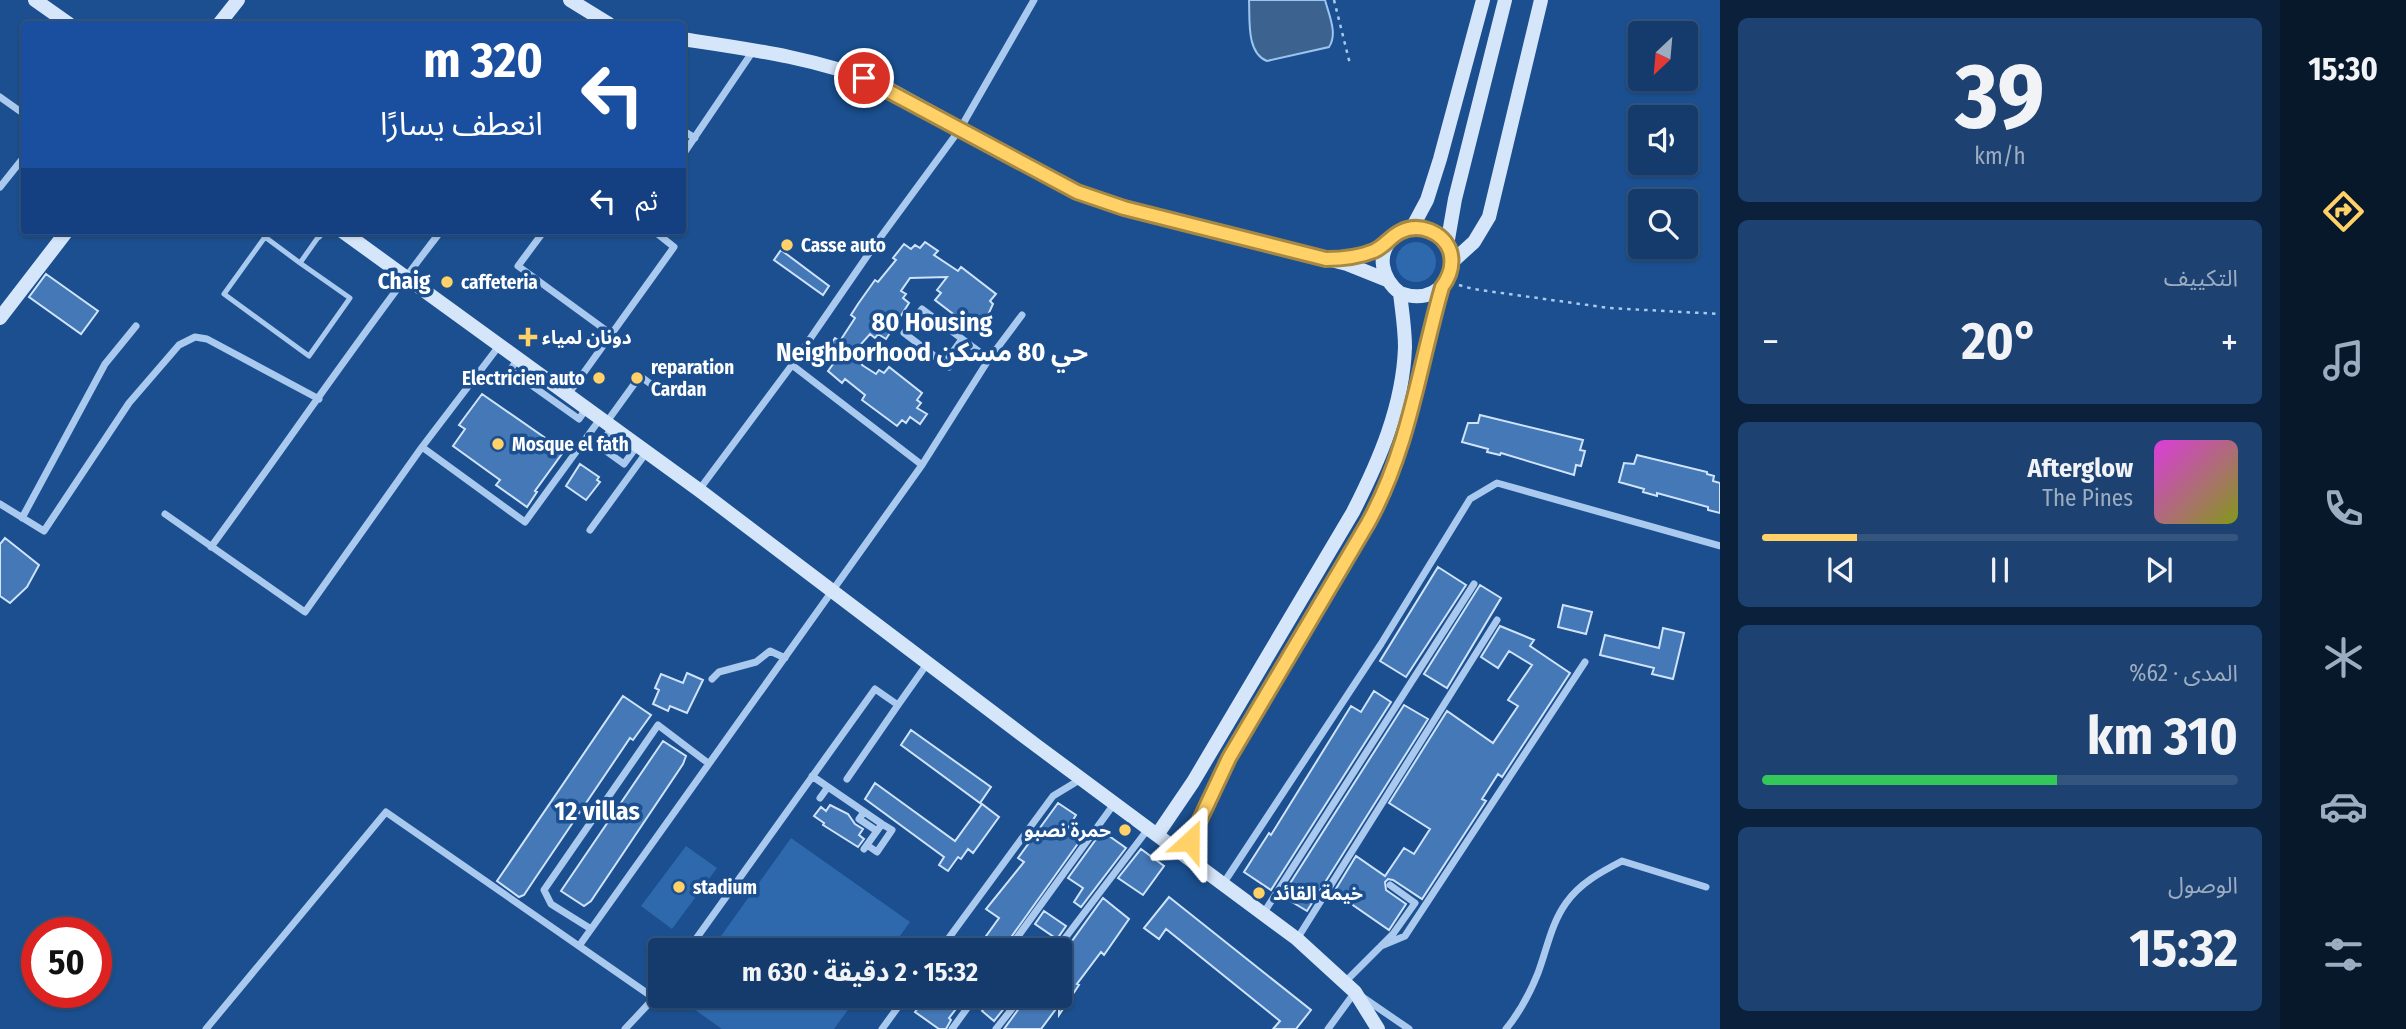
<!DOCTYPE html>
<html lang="ar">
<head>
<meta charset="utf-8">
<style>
	body { margin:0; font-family:"Fira Sans Condensed","Noto Sans Arabic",sans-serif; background:#1d4271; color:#f1f3f6; direction:rtl; height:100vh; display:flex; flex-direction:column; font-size:26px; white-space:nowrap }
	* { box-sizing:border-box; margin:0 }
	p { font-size:23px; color:#9dadc1 }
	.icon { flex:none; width:38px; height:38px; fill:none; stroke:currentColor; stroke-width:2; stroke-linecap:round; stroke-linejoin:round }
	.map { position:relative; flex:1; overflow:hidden; direction:ltr }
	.panel { display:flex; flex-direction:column; gap:18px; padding:18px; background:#0b203b; width:560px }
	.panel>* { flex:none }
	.top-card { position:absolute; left:21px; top:21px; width:665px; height:214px; border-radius:7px; box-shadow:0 2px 5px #0004,0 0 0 2px #33557e; direction:rtl; background:#1a4fa0; color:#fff; overflow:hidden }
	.needle { width:46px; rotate:206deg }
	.fabs { position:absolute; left:1628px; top:21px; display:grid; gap:14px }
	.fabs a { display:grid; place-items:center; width:70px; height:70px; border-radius:7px; background:#143b6b; box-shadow:0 2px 5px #0004,0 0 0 2px #33557e; font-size:35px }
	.speed { position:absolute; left:21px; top:917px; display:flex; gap:14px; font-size:35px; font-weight:700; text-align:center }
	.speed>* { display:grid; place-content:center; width:91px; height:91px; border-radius:50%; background:#143b6b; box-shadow:0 2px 5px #0004,0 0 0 2px #33557e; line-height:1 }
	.speed .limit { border:10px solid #d22; background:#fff; color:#111 }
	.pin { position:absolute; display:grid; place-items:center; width:60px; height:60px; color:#fff; margin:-30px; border:4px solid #fff; border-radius:50%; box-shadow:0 2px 7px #0007 }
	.me { position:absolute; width:77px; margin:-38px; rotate:24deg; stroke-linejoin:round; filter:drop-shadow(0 0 5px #0008) }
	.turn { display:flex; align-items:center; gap:24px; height:147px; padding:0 28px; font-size:32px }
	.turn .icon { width:91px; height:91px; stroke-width:2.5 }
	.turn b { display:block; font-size:49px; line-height:60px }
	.then { display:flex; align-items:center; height:66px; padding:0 28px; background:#0003; gap:14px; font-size:26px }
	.big { font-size:52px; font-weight:700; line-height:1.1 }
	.panel .tile { flex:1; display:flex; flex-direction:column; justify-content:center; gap:10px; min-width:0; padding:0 24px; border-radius:10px; background:#1d4271 }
	.panel .dial { align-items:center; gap:0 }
	.dial b { font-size:91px; line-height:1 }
	.song { display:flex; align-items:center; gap:21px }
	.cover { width:84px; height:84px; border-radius:10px; background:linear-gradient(135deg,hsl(300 70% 55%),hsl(70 70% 35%)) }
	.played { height:7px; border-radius:4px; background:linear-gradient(90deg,#ffd166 20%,#33557e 20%) }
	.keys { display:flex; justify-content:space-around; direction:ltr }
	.heat { display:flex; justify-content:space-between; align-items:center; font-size:38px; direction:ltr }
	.charge { height:10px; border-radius:5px; background:linear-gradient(90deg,#34c759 62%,#33557e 0) }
	.trip { position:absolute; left:648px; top:938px; width:424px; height:70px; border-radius:7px; background:#143b6b; box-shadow:0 2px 5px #0004,0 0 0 2px #33557e; font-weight:700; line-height:70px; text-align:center; direction:rtl }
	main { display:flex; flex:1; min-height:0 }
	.dock { display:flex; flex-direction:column; width:126px; justify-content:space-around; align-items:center; background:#08182b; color:#9dadc1 }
	.dock .icon { width:49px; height:49px }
	.dock .active { color:#ffd166 }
	.dock b { font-size:32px; color:#f1f3f6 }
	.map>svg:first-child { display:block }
</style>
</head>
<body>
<main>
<nav class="dock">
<b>15:30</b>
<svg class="icon active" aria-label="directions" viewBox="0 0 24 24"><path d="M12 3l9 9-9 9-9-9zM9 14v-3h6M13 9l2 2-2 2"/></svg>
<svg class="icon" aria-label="music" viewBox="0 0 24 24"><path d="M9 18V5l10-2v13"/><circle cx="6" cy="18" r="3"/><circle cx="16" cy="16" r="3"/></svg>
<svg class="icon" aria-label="phone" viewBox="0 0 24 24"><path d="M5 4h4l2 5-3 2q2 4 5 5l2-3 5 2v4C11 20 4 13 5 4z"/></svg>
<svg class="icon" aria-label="climate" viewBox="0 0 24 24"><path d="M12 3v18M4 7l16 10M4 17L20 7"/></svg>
<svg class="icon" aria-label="car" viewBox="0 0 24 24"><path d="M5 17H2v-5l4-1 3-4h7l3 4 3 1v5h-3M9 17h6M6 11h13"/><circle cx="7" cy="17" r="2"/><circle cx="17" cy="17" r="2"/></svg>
<svg class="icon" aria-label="filters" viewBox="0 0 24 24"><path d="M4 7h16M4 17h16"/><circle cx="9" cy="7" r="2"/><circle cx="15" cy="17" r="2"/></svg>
</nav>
<section class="panel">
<div class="tile dial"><b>39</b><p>km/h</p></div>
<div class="tile"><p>التكييف</p>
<div class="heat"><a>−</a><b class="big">20°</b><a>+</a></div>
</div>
<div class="tile">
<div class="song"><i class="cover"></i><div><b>Afterglow</b><p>The Pines</p></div></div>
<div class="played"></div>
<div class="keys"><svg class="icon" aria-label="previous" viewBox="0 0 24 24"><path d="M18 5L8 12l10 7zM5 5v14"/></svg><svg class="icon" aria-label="pause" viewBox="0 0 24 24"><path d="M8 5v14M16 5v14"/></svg><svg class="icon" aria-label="next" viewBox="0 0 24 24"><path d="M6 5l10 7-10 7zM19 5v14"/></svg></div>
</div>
<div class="tile"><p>المدى · 62%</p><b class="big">310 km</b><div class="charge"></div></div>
<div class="tile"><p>الوصول</p><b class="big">15:32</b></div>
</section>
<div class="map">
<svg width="1720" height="1029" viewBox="0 0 1720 1029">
	<rect width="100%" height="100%" fill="#1b4f8f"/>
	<path fill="#2e69ad" d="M1396 262a20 20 0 1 1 40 0a20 20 0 1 1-40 0Z
		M 791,838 L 910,922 L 890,950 L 711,950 Z
		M 686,846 L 717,868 L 672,929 L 641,906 Z
		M 679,996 L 858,996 L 834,1029 L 722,1029 L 677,997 Z"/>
	<path fill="#3c6290" stroke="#9cc4f0" stroke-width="2" d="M 1249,0 L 1325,0 C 1329,15 1338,34 1329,47 L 1267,61 C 1246,53 1250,19 1249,0 Z"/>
	<path fill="#4478b7" stroke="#cfe3fa" stroke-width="2" d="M 925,242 L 938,251 L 934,255 L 958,271 L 961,267 L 996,294 L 990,301 L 993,304 L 988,315 L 979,323 L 974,320 L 969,326 L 935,300 L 941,293 L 937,290 L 947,277 L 910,278 L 901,291 L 906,294 L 903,298 L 909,303 L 886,339 L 878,334 L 875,338 L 870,334 L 861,344 L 862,365 L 876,374 L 879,370 L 884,373 L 889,367 L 922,393 L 917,400 L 921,403 L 917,408 L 927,414 L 920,424 L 910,417 L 906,423 L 902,420 L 897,426 L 862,400 L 865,395 L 845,379 L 842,383 L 828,371 L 833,364 L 829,360 L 832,355 L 826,351 L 835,338 L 840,341 L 855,318 L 851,315 L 858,304 L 875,280 L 878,282 L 896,260 L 893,258 L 904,244 L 911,249 L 915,245 L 920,248 Z
		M 781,250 L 829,286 L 823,295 L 774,260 Z
		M 46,274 L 98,311 L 81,334 L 29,297 Z
		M 482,394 L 564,451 L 535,491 L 537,492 L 527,507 L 496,485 L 500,480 L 453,446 L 465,429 L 459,425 Z
		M 1480,415 L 1583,440 L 1580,450 L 1585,451 L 1581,466 L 1576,465 L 1574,475 L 1501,453 L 1500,455 L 1487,452 L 1488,449 L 1462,442 L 1468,423 L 1478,423 Z
		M 1637,455 L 1707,472 L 1707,474 L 1714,476 L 1713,481 L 1720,483 L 1720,513 L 1708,510 L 1708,507 L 1657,493 L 1657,496 L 1643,492 L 1644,489 L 1619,482 L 1624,463 L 1634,464 Z
		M 580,464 L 599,477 L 597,480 L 600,482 L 586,500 L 566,486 Z
		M 5,538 L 39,565 L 27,587 L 10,603 L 0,596 L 0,544 Z
		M 1438,567 L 1466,585 L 1406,677 L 1380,661 Z
		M 1480,585 L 1501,598 L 1447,688 L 1424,674 Z
		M 1563,605 L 1592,612 L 1586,634 L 1558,627 Z
		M 1500,626 L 1534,640 L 1530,646 L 1570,673 L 1502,777 L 1498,774 L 1482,799 L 1486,801 L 1422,899 L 1393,880 L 1388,879 L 1385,882 L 1386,890 L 1406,904 L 1389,930 L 1334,892 L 1356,856 L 1385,876 L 1404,848 L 1414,854 L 1430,829 L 1389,803 L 1447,711 L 1493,743 L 1518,706 L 1508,700 L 1532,665 L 1509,651 L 1498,668 L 1481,657 Z
		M 1663,628 L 1684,633 L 1673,679 L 1652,674 L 1654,668 L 1600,655 L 1605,635 L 1659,648 Z
		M 687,673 L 703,680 L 687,713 L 670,706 L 668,711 L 653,704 L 659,690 L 655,688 L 661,674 L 683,683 Z
		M 1374,691 L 1391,702 L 1271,890 L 1244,872 L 1269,833 L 1271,835 L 1351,706 L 1361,712 Z
		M 623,696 L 651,715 L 633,740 L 630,738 L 534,880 L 524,895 L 519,897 L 497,881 Z
		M 1404,705 L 1428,719 L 1307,911 L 1282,896 Z
		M 911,730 L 991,787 L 980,803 L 901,745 Z
		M 663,741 L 686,756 L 683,764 L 591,901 L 584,906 L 561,891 Z
		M 875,783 L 955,841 L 982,804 L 999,817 L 973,853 L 968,849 L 961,859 L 958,857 L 948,871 L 939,865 L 944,857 L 865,799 Z
		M 1058,803 L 1076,815 L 1065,833 L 1079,842 L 1002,950 L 976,950 L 999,918 L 986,909 L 1024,862 L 1018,858 Z
		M 830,805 L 848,814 L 855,824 L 863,829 L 859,835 L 864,839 L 858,847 L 823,825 L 824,823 L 814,816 L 821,807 L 826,811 Z
		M 1102,831 L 1126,848 L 1081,907 L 1074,902 L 1083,888 L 1068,878 Z
		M 1141,849 L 1164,866 L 1143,895 L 1118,878 Z
		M 1169,897 L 1311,1010 L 1296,1029 L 1273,1029 L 1280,1021 L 1166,929 L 1159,939 L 1144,928 Z
		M 1103,898 L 1129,919 L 1104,955 L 1101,952 L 1077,984 L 1079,985 L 1059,1015 L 1059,1005 L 1041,1029 L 1004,1029 L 1028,996 L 1059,996 L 1059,959 Z
		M 1044,911 L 1066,926 L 1057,939 L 1035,924 Z
		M 927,996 L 966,996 L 949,1018 L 951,1020 L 946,1029 L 939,1029 L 915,1012 Z
		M 982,996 L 1014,996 L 994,1021 L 982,1011 L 988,1004 L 981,999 Z"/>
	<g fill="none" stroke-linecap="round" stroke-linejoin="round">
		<path stroke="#a9c9ee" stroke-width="2.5" stroke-dasharray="3.5 5" stroke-linecap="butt" d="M 1334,0 L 1350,64
			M 1459,285 L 1473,289 L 1609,308 L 1720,314"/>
		<path stroke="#a9c9ee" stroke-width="5" d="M 300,263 L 350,298 L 309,356 L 224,294 L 265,237 L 300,263 L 319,236"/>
		<path stroke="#a9c9ee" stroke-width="7" d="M 0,97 L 24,114
			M 682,130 L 695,138
			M 682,156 L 753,51
			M 0,187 L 24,157
			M 312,231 L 319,236 L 322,231
			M 544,231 L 518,266 L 611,334
			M 962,339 L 949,357 L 954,360 L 949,367 L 904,333 L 922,309 L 989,359
			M 518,359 L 510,370 L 579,419 L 586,409
			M 792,365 L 922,465
			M 567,396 L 674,247 L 654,231
			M 606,423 L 640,376 L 652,385
			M 612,428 L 599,446 L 624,464 L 637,446
			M 422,447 L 525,522 L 600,419
			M 699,490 L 792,365 L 874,246 L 960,129 L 1034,0
			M 0,504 L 44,531 L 129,403 L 179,345 L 195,337 L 207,339 L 319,399
			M 165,514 L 305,612 L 422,447 L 499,346
			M 22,518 L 105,364 L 136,326
			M 590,530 L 646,453
			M 211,547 C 288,442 361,334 441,231
			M 712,679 L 719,672 L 756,662 L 770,651 L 785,658
			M 812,776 L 882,824 L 864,849
			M 847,779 L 898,705
			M 820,798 L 828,787
			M 864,812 L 859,819 L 877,831
			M 867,845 L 877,852 L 892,830 L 882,824
			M 1223,884 L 1381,644 L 1470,499 L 1497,483 L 1720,546
			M 1263,914 L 1474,584
			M 591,929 L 551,904 L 544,890 L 658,725 L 708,763
			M 1297,939 L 1497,620
			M 1381,946 L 1405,936 L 1585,662
			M 688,950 L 875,689 L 898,705 L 927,664
			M 940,950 L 1053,796 L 1081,779
			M 1008,950 L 1114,804
			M 1056,950 L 1148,829
			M 1345,982 L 1393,934 L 1415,903 L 1390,885
			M 206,1029 L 386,812 L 579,946
			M 625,1029 L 654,998 L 579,946 L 922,465 L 989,359 L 1022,315
			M 882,1029 L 906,996
			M 952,1029 L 976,996
			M 996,1029 L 1022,996
			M 1328,1029 L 1355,992 L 1409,1029
			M 1506,1029 C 1520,1012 1530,993 1538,973 C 1547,949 1551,924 1566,903 C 1580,883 1601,872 1622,861 L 1706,887"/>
		<path stroke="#d6e6fa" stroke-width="14" d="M 35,0 L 69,24
			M 570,0 L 609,24
			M 219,24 L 238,0
			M 682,39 C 749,49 817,58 880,84 L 1077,192 L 1123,208 L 1347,264 L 1387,280
			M 1412,228 L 1427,200 L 1440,159 L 1483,0
			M 342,231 L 699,490 L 1037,746 L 1297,939 L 1355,992 L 1378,1029
			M 1447,245 L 1455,199 L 1505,0
			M 1338,259 L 1357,256 L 1387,245
			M 1452,262 L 1474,242 L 1489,217 L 1541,0
			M 0,318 L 67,231
			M 1157,835 L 1193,782 L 1353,512 C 1379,461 1403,406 1405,347 C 1405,329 1402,311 1400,293 C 1382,279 1375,254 1394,237 C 1402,229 1413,226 1424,229 C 1472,239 1453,312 1400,293
			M 1184,855 L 1229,758 L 1368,523 C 1409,449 1419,367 1442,287"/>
	</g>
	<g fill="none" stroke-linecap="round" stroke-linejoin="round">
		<defs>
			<path id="route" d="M 864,78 L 1077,192 L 1124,208 L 1326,259 C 1342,259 1359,257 1374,251 C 1385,246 1390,237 1400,232 C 1419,222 1443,232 1450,251 C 1454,265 1450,276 1442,287 C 1419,367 1409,449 1368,523 L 1229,758 L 1190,841"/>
		</defs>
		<use href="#route" stroke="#a68842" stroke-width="18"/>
		<use href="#route" stroke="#ffd166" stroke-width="12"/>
	</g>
	<g fill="#ffd166" stroke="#1b4f8f" stroke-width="2.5">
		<circle cx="787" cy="245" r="7"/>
		<circle cx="447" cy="282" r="7"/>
		<path d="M524.5 326.5h7v7h7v7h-7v7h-7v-7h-7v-7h7z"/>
		<circle cx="599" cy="378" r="7"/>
		<circle cx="637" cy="378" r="7"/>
		<circle cx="498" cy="444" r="7"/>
		<circle cx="1125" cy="830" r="7"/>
		<circle cx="679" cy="887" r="7"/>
		<circle cx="1259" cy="893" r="7"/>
	</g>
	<g text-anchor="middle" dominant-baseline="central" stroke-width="7" stroke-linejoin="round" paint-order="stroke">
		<g font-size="19" font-weight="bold" fill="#fff" stroke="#1b4f8f" text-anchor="start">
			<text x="801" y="245">Casse auto</text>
			<text x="461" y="282">caffeteria</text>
			<text x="542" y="337">دونان لمياء</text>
			<text x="651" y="367">reparation<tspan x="651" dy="22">Cardan</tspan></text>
			<text x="585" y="378" text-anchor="end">Electricien auto</text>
			<text x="512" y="444">Mosque el fath</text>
			<text x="1111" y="830" text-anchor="end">حمرة نصبو</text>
			<text x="693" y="887">stadium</text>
			<text x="1273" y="893">خيمة القائد</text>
		</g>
		<g font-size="23" font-weight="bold" fill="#fff" stroke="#1b4f8f">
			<text x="404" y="281">Chaig</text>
		</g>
		<g font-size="26" font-weight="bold" fill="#fff" stroke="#1b4f8f">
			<text x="932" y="322">80 Housing<tspan x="932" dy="30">Neighborhood حي 80 مسكن</tspan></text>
			<text x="597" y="811">12 villas</text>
		</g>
	</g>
</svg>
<div class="fabs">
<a><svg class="needle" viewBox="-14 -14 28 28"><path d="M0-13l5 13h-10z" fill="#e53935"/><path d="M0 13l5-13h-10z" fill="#9dadc1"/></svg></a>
<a><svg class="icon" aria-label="sound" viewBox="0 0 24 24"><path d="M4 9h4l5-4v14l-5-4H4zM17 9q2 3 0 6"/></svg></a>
<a><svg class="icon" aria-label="search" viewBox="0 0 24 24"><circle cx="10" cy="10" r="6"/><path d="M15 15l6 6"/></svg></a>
</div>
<div class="speed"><div class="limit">50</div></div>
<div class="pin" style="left:864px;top:78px;background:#d93025"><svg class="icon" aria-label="arrive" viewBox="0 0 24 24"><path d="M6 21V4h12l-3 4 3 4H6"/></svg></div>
<svg class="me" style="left:1190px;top:841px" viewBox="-20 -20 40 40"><path d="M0-17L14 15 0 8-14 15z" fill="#ffd166" stroke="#fff" stroke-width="4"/></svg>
<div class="trip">15:32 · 2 دقيقة · 630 m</div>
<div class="top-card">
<div class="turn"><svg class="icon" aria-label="left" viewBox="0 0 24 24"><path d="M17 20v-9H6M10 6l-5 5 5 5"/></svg><div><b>320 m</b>انعطف يسارًا</div></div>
<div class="then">ثم<svg class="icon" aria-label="left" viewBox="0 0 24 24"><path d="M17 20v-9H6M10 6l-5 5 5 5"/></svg></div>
</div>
</div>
</main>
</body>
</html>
